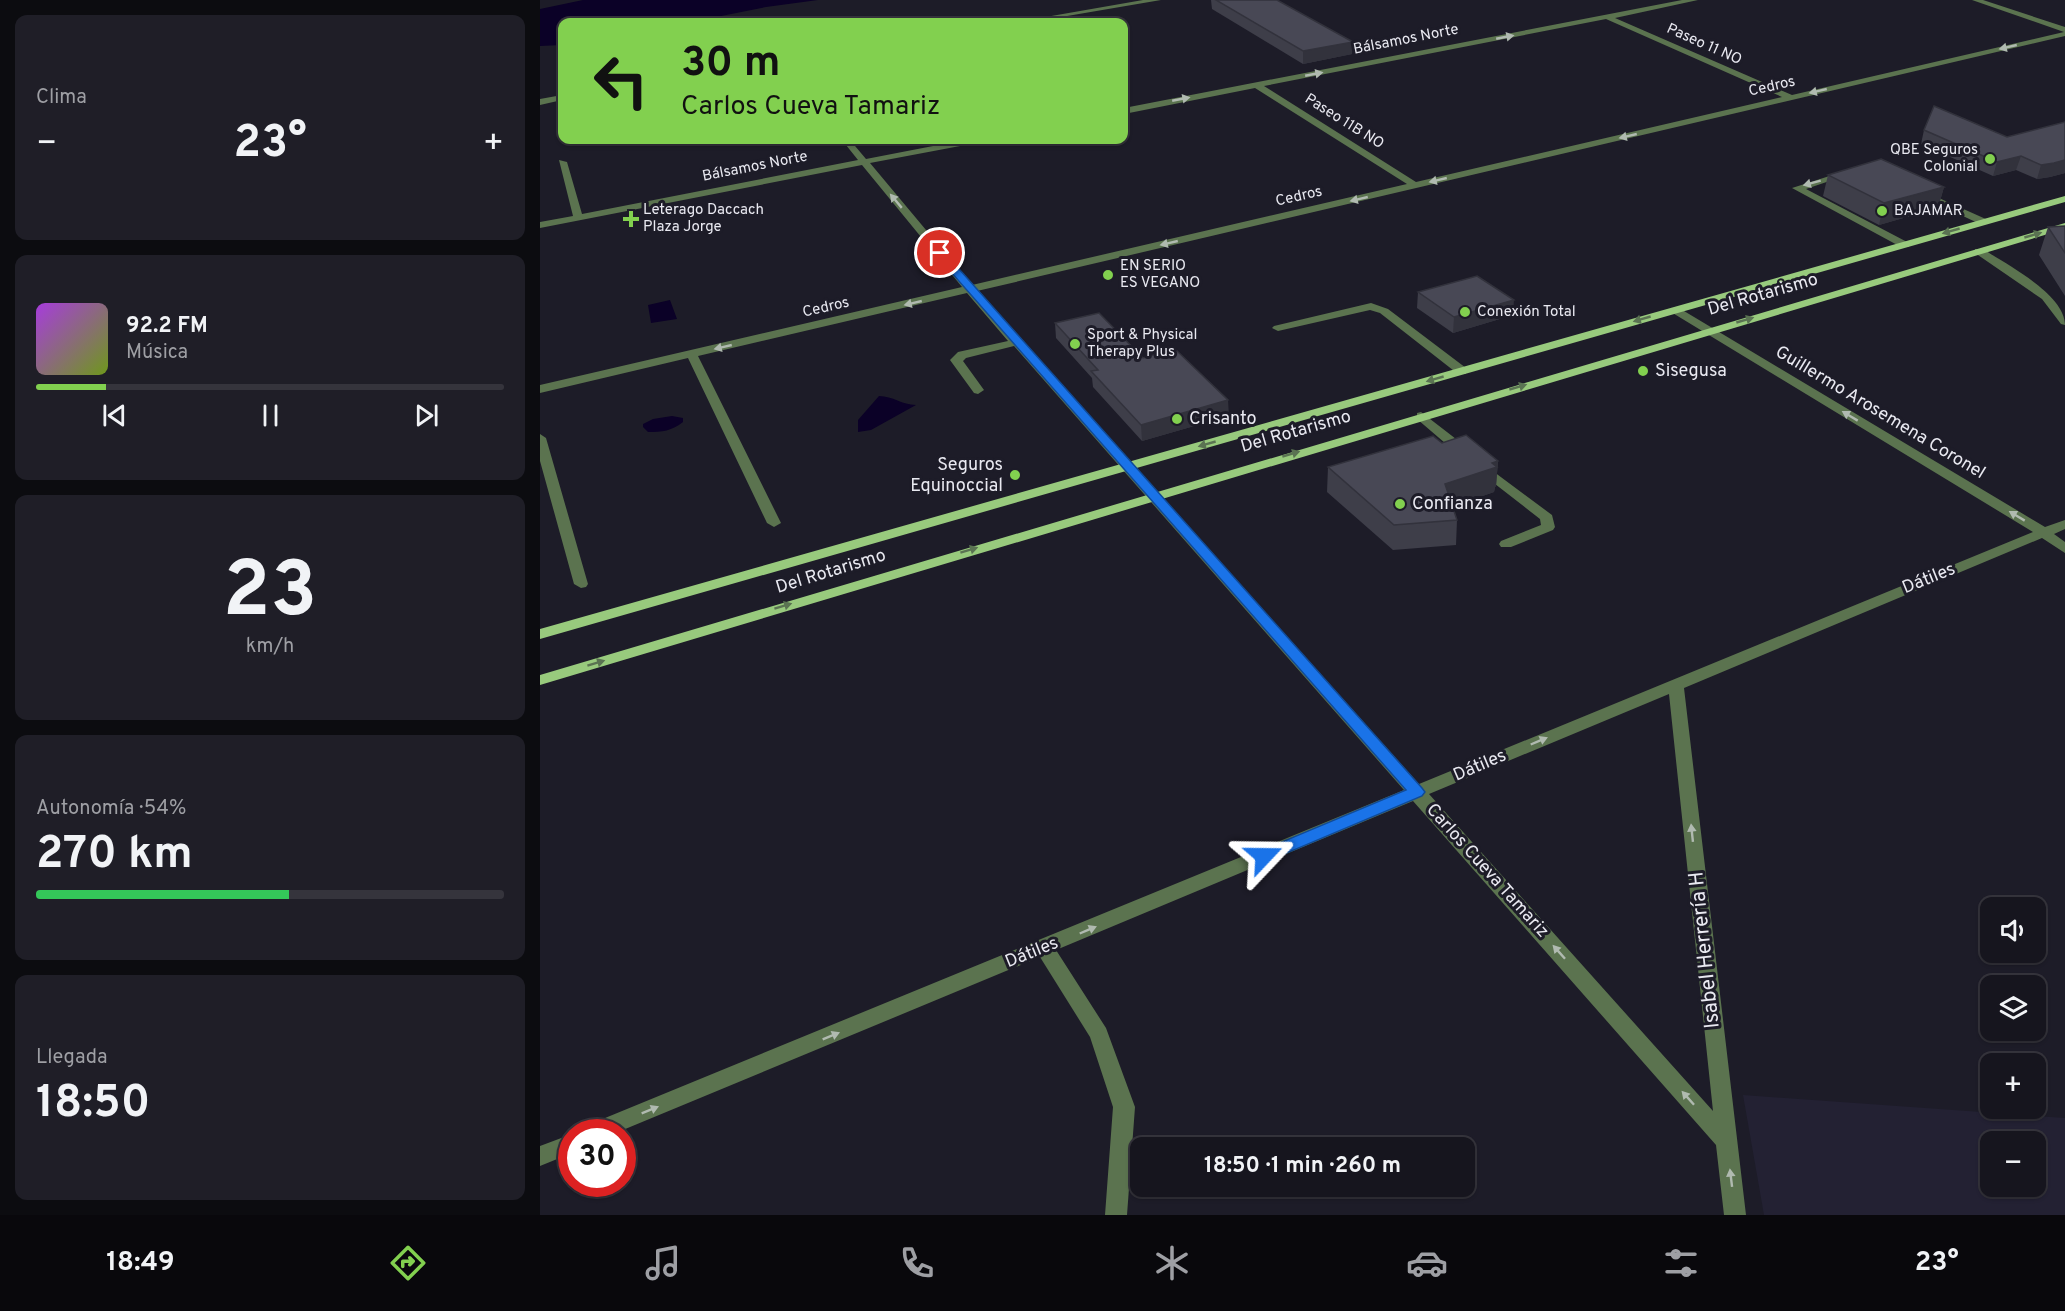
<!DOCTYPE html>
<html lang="es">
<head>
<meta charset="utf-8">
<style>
	body { margin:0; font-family:Overpass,sans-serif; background:#1f1e27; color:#f1f3f6; height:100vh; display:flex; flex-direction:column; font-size:22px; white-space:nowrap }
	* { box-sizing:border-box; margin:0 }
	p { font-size:20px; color:#9e9fa4 }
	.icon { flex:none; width:33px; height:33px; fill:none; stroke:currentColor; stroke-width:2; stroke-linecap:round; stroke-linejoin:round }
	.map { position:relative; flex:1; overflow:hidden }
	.drawer { display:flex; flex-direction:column; gap:15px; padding:15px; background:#0c0c10; width:540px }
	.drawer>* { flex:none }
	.hud { position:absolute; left:18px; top:18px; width:570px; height:126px; border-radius:12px; box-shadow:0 2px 4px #0004,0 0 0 2px #35343c; background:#82d04f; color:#111; overflow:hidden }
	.fabs { position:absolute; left:1440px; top:897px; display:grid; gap:12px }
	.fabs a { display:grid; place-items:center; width:66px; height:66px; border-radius:12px; background:#16151e; box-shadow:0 2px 4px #0004,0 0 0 2px #35343c; font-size:30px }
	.speed { position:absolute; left:18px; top:1119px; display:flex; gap:12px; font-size:30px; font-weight:700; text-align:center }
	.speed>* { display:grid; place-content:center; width:78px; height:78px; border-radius:50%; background:#16151e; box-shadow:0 2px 4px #0004,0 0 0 2px #35343c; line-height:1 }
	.speed .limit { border:9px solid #d22; background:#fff; color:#111 }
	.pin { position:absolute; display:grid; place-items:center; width:51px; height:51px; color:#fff; margin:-26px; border:3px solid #fff; border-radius:50%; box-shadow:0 2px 6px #0007 }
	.me { position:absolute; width:66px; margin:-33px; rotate:67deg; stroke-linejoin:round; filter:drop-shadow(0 0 4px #0008) }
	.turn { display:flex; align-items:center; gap:21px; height:126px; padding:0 24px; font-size:27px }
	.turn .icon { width:78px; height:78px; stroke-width:2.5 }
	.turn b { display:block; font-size:42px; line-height:51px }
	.big { font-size:45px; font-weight:700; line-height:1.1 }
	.drawer .tile { flex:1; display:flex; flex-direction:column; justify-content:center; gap:9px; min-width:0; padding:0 21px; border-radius:12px; background:#1f1e27 }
	.drawer .dial { align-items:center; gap:0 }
	.dial b { font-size:78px; line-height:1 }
	.song { display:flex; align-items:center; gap:18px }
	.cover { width:72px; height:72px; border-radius:9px; background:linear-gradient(135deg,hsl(280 70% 55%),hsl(80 70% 35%)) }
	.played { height:6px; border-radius:3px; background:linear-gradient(90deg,#82d04f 15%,#35343c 15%) }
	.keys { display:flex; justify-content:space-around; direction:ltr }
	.heat { display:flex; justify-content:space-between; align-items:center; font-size:33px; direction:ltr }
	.charge { height:9px; border-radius:4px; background:linear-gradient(90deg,#34c759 54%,#35343c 0) }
	.trip { position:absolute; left:590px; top:1137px; width:345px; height:60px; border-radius:12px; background:#16151e; box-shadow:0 2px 4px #0004,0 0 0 2px #35343c; font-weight:700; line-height:60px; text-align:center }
	.tabs { display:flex; height:96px; justify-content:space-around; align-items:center; background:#09080c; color:#9e9fa4 }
	.tabs .icon { width:42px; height:42px }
	.tabs .current { color:#82d04f }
	.tabs b { font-size:27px; color:#f1f3f6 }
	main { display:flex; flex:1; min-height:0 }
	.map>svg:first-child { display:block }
</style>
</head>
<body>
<main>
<section class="drawer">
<div class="tile"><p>Clima</p>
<div class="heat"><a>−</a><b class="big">23°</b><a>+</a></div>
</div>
<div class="tile">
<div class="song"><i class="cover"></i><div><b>92.2 FM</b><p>Música</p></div></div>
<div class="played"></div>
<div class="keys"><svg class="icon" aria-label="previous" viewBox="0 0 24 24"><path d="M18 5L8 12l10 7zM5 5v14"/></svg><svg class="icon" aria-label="pause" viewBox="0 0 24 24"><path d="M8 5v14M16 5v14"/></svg><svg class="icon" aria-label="next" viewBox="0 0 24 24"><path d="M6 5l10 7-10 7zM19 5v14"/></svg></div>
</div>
<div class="tile dial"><b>23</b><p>km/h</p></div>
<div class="tile"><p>Autonomía · 54%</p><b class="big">270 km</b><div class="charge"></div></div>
<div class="tile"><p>Llegada</p><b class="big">18:50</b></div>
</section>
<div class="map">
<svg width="1525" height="1215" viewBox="0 0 1525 1215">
	<rect width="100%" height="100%" fill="#1d1c28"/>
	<path fill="#232133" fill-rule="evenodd" d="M 1203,1095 L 1525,1118 L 1525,1215 L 1224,1215 ZM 1450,1142 L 1496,1142 L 1496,1186 L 1450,1186 Z"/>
	<path fill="#0b0127" d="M 43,0 L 278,0 L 226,7 L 151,22 L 22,22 L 22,45 L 0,46 L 0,9 Z
		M 130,300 L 137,319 L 111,323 L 108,305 Z
		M 339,396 C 353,396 362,405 376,405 L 331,430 L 318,432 L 318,420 Z
		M 132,416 L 143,418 L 143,422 C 132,431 122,432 108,432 L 103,427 L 103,424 L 113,419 Z"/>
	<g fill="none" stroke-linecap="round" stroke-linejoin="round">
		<path fill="#5b734f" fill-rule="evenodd" d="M 603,0 L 621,0 L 492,22 L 477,22 Z
			M 1142,0 L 1158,0 L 1075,18 L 1252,95 L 1524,32 L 1432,0 L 1443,0 L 1525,27 L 1525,36 L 437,291 L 879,784 L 1493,532 L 1131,312 L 1131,308 L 1139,308 L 1505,527 L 1525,520 L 1525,529 L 1514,534 L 1525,542 L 1525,553 L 1502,538 L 1144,688 L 1206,1215 L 1184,1215 L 1176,1145 L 873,801 L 516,950 L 566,1028 L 595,1107 L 587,1215 L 565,1215 L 573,1107 L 550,1037 L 500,957 L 78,1132 L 45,1132 L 48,1125 L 864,790 L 474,346 L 426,358 L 423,361 L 444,390 L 438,394 L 434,393 L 410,360 L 418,352 L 468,341 L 427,293 L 158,356 L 241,523 L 234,527 L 227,523 L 148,358 L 0,393 L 0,385 L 422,287 L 322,165 L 0,228 L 0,222 L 33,216 L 19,160 L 27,162 L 42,214 L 318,160 L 302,140 L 310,140 L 326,159 L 424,140 L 440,140 L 436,143 L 330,163 L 432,285 L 867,184 L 715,88 L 584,114 L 584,108 ZM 1066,19 L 1242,97 L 876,182 L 724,86 ZM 1129,694 L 1173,1111 L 889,794 Z
			M 22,95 L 22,100 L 0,105 L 0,99 Z
			M 1302,172 L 1310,174 L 1266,189 L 1369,243 L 1369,247 L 1361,247 L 1252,188 Z
			M 1381,190 L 1448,220 L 1449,222 L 1440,224 L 1378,195 L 1376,193 Z
			M 1435,249 L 1443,249 C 1467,265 1525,294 1525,325 L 1521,324 L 1502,299 L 1435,253 Z
			M 831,303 L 848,309 L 926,368 L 926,374 L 918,374 L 840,313 L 830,310 L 738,331 L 732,328 L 734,326 Z
			M 881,412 L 929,449 L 931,452 L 929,455 L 919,455 L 877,419 L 877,413 Z
			M 0,434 L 6,438 L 48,584 L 46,587 L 41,588 L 34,584 L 0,461 Z
			M 942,463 L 1012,515 L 1015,527 L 1013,530 L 971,547 L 961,547 L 959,544 L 961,541 L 1001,525 L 1000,519 L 937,470 L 935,467 Z
			M 32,1134 L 32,1153 L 0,1166 L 0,1146 Z"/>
		<path fill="#98ca7d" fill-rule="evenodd" d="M 1525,196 L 1525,202 L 0,639 L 0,629 Z
			M 1525,223 L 1525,229 L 0,685 L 0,675 Z"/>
	</g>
	<path fill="#3e3e49" d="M 671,0 L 737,0 L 813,42 L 812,54 L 763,64 L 672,9 Z
		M 1525,122 L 1525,173 L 1510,177 L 1497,179 L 1476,170 L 1453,176 L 1381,144 L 1384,130 L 1467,137 Z
		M 1288,175 L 1404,187 L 1398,208 L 1339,225 L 1283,196 Z
		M 1525,226 L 1525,296 L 1499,255 L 1508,227 Z
		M 878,292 L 973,315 L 913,333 L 877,308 Z
		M 515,323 L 603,358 L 689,416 L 602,441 L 553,387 L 552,378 L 516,338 Z
		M 902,443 L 958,461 L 956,486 L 955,487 L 954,492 L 913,506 L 917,520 L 916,545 L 853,550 L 787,492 L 788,467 Z"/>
	<path fill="#32323c" d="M 813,42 L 812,54 L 763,64 L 763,51 Z
		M 1481,156 L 1476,170 L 1453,176 L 1457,162 Z
		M 1525,160 L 1525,173 L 1510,177 L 1497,179 L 1501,165 Z
		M 1404,187 L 1398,208 L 1339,225 L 1344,203 Z
		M 974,300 L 973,315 L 913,333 L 914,317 Z
		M 688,400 L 689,416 L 602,441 L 601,425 Z
		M 958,461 L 956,486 L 955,487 L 954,492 L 903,510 L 905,484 Z"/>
	<path fill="#484855" stroke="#32323c" stroke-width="1.5" d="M 676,0 L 737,0 L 813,42 L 763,51 Z
		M 1394,106 L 1467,137 L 1525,122 L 1525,160 L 1514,163 L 1501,165 L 1481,156 L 1457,162 L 1384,130 Z
		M 1341,159 L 1404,187 L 1344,203 L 1288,175 Z
		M 1525,226 L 1525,253 L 1508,227 Z
		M 937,276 L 974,300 L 914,317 L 878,292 Z
		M 559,313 L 603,358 L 635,349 L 688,400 L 601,425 L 551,371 L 558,370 L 515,323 Z
		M 926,435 L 958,461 L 952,463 L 957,467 L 905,484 L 917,520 L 854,525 L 788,467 L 893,436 L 902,443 Z"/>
	<defs><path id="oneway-solid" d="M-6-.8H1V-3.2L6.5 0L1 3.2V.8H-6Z" transform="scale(1.5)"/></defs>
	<g fill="#b0bab0">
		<use href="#oneway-solid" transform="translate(965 37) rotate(-11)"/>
		<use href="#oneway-solid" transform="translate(1468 47) rotate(167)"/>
		<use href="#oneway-solid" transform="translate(774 74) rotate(-11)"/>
		<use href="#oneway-solid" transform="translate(1278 91) rotate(167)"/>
		<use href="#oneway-solid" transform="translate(641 99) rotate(-11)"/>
		<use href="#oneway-solid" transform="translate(1088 136) rotate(167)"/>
		<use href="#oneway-solid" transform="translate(898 180) rotate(167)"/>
		<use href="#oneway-solid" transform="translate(1272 183) rotate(165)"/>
		<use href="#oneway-solid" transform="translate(819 199) rotate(167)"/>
		<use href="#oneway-solid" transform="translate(356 201) rotate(-130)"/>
		<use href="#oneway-solid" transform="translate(629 243) rotate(167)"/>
		<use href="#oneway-solid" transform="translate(373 303) rotate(167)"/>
		<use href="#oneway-solid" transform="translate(183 347) rotate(167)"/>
		<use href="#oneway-solid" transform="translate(1310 416) rotate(-149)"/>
		<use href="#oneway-solid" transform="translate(1477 516) rotate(-149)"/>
		<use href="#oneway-solid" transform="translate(999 741) rotate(-23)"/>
		<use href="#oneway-solid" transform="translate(1152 833) rotate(-96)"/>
		<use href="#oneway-solid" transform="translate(548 930) rotate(-23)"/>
		<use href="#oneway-solid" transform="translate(1019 952) rotate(-132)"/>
		<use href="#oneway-solid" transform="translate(291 1036) rotate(-22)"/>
		<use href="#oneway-solid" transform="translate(1148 1098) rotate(-132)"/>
		<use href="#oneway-solid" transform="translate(110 1110) rotate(-22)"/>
		<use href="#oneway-solid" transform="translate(1191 1178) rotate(-97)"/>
	</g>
	<g fill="#5a7352">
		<use href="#oneway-solid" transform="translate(1411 231) rotate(164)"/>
		<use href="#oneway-solid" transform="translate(1493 235) rotate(-16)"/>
		<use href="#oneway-solid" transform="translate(1102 319) rotate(164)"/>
		<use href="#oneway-solid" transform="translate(1205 320) rotate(-16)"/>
		<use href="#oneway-solid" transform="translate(895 379) rotate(164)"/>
		<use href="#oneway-solid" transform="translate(978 387) rotate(-16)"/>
		<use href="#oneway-solid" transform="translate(667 444) rotate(164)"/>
		<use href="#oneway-solid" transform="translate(751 454) rotate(-16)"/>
		<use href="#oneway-solid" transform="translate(429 550) rotate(-17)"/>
		<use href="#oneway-solid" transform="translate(243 606) rotate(-17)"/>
		<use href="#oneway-solid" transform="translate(56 663) rotate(-17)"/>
	</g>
	<path fill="#1a73e8" stroke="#114b97" stroke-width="1.5" d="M 396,251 L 403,251 L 882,788 L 885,792 L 882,796 L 730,860 L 718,860 L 716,856 L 718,852 L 866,790 L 396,255 Z"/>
	<g fill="#82d04f" stroke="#1d1c28" stroke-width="2">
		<circle cx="1450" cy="159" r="6"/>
		<circle cx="1342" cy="211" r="6"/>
		<path d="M88 210h6v6h6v6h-6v6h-6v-6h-6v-6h6z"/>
		<circle cx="568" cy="275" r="6"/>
		<circle cx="925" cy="312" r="6"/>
		<circle cx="535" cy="344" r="6"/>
		<circle cx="1103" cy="371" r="6"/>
		<circle cx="637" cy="419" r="6"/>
		<circle cx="475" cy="475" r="6"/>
		<circle cx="860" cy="504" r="6"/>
	</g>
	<g text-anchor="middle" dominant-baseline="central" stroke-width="6" stroke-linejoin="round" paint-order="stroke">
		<g font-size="15" fill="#e9e9f1" stroke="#1d1c28">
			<text transform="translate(866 40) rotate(-11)">Bálsamos Norte</text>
			<text transform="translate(1164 45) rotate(24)">Paseo 11 NO</text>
			<text transform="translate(1232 87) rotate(-13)">Cedros</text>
			<text transform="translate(804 122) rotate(32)">Paseo 11B NO</text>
			<text transform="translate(215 167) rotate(-11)">Bálsamos Norte</text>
			<text transform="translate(759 197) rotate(-13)">Cedros</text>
			<text transform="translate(286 308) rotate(-13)">Cedros</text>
		</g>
		<g font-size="15" fill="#e9e9f1" stroke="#1d1c28" text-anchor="start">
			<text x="1438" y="150" text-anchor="end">QBE Seguros<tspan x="1438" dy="17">Colonial</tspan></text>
			<text x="103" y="210">Leterago Daccach<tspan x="103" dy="17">Plaza Jorge</tspan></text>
			<text x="1354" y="211">BAJAMAR</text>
			<text x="580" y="266">EN SERIO<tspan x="580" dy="17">ES VEGANO</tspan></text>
			<text x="937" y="312">Conexión Total</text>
			<text x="547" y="335">Sport &amp; Physical<tspan x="547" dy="17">Therapy Plus</tspan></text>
		</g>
		<g font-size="18" fill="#e9e9f1" stroke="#1d1c28">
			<text transform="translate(1223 295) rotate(-16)">Del Rotarismo</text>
			<text transform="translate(1340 413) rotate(31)">Guillermo Arosemena Coronel</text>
			<text transform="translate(756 432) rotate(-16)">Del Rotarismo</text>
			<text transform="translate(291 572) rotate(-17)">Del Rotarismo</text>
			<text transform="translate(1389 579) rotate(-22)">Dátiles</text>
			<text transform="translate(940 766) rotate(-23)">Dátiles</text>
			<text transform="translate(947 871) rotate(48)">Carlos Cueva Tamariz</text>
			<text transform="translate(492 953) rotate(-22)">Dátiles</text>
		</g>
		<g font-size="18" fill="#e9e9f1" stroke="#1d1c28" text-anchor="start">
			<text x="1115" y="371">Sisegusa</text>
			<text x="649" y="419">Crisanto</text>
			<text x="463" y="465" text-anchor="end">Seguros<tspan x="463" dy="21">Equinoccial</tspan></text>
			<text x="872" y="504">Confianza</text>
		</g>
		<g font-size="21" fill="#e9e9f1" stroke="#1d1c28">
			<text transform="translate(1165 950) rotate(-96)">Isabel Herrería H</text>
		</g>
	</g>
</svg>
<div class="fabs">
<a><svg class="icon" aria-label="sound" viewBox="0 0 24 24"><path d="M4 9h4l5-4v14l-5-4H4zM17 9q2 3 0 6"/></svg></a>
<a><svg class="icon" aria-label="layers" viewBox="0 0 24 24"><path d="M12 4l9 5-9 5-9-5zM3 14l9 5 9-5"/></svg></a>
<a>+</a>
<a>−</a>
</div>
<div class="speed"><div class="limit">30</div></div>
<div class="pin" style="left:400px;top:253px;background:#d93025"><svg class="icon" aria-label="arrive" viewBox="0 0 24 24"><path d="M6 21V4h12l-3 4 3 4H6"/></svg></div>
<svg class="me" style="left:724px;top:856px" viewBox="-20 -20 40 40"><path d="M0-17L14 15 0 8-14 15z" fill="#1a73e8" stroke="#fff" stroke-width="4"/></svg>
<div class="trip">18:50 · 1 min · 260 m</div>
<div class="hud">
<div class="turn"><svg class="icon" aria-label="left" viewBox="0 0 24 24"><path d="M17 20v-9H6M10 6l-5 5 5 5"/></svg><div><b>30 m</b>Carlos Cueva Tamariz</div></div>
</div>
</div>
</main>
<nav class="tabs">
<b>18:49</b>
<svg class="icon current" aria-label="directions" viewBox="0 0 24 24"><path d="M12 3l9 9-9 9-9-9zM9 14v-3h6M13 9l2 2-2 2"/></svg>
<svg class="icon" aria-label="music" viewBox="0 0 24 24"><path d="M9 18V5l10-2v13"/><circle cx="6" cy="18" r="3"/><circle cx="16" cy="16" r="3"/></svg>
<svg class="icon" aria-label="phone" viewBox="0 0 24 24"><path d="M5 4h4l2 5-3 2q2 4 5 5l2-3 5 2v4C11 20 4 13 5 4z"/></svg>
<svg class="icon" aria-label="climate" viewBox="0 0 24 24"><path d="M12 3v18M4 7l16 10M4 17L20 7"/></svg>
<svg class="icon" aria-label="car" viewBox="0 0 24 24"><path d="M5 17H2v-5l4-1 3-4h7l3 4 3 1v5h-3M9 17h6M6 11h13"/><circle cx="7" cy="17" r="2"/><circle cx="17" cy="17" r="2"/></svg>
<svg class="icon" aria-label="filters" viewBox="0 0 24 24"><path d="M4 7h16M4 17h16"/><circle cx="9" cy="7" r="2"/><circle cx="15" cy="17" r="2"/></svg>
<b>23°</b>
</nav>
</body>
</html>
